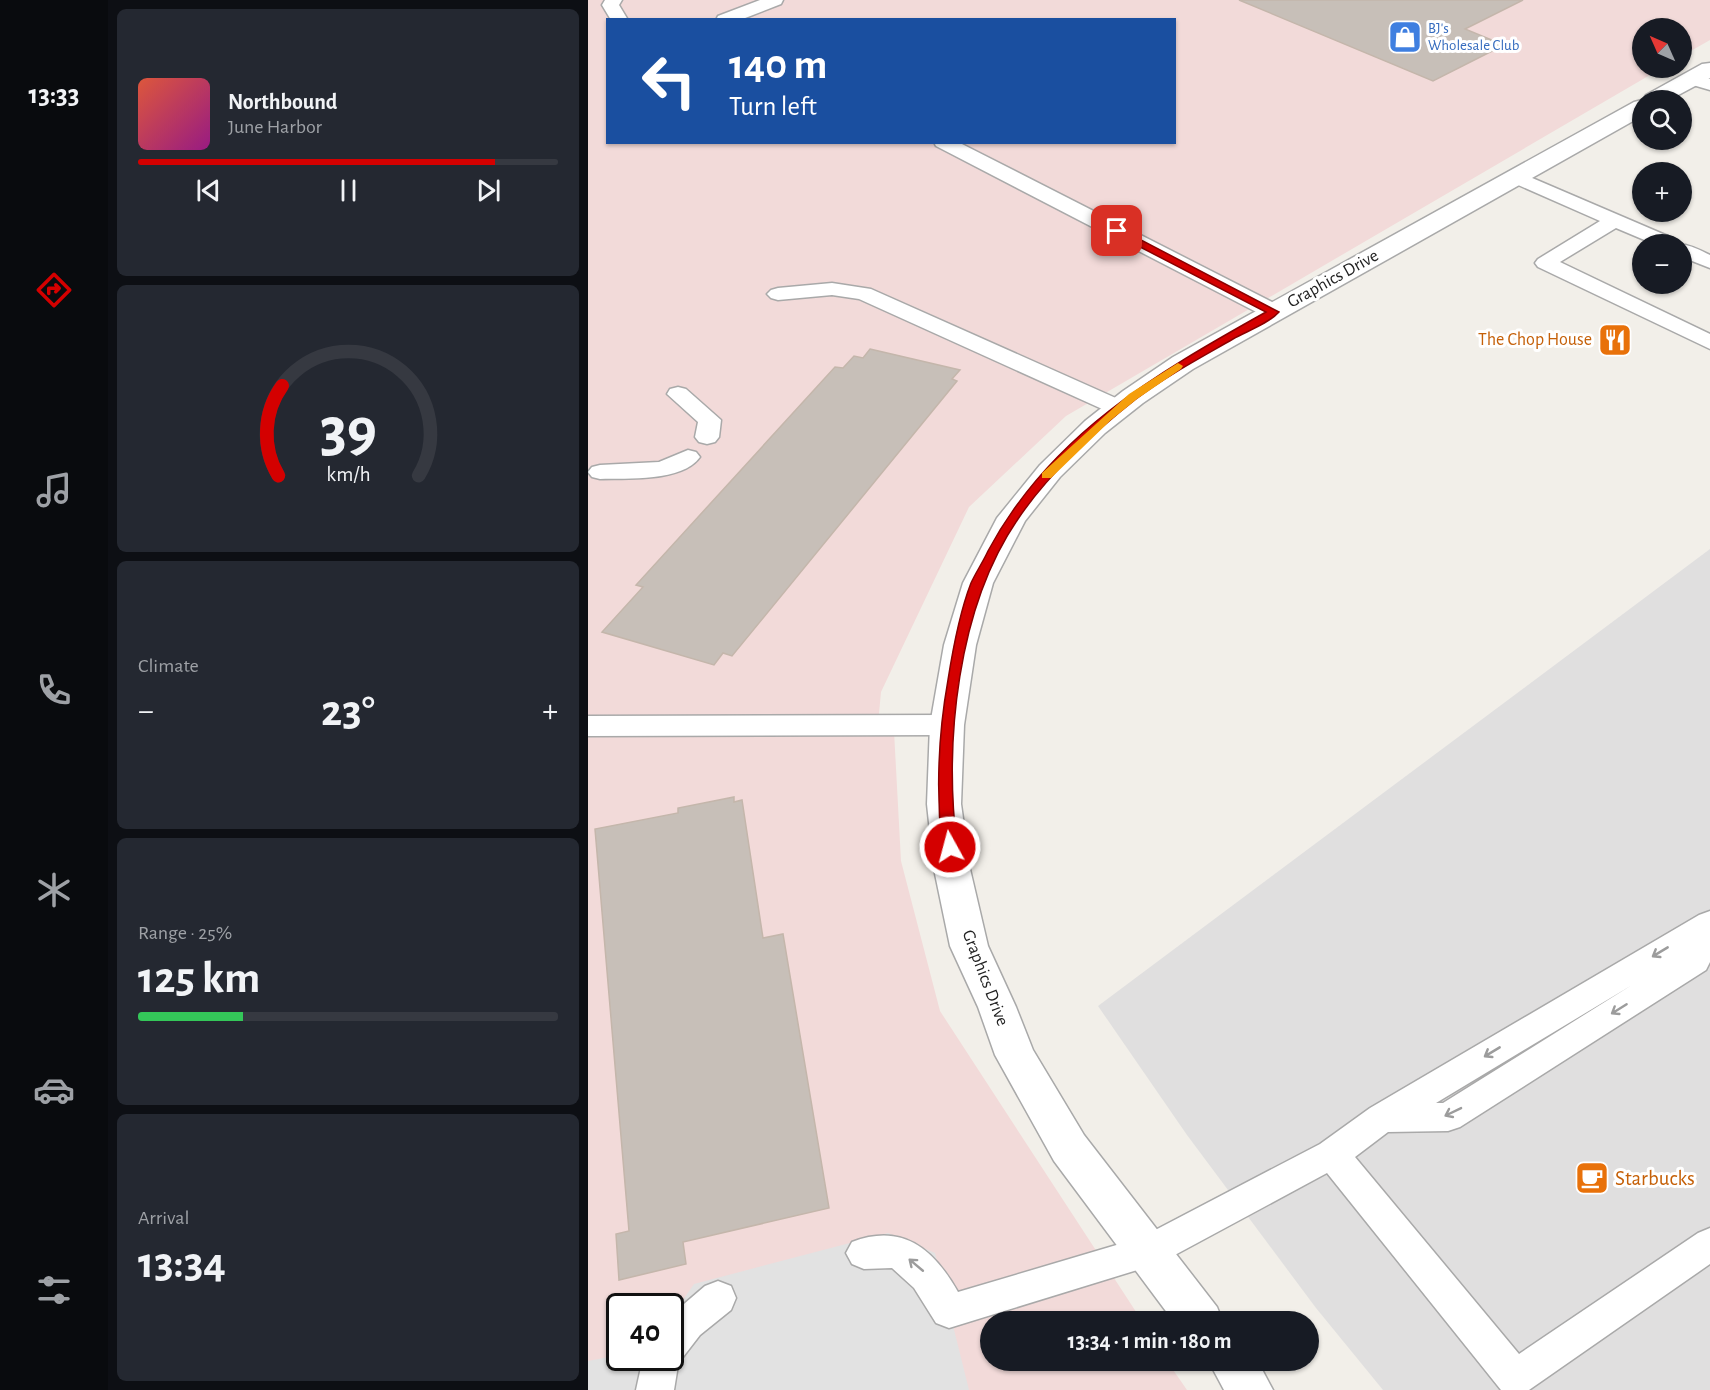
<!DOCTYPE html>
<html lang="en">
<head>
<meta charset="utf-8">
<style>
	body { margin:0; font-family:"Alegreya Sans",sans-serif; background:#242831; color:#f1f3f6; height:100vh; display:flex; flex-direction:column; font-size:22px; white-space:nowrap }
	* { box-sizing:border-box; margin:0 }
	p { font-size:20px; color:#9ea1a6 }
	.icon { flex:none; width:33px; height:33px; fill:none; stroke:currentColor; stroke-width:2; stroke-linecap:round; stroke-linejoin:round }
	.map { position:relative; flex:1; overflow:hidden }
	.sheet { display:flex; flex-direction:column; gap:9px; padding:9px; background:#0d0f14; width:480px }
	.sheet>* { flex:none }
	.guide { position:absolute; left:18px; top:18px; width:570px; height:126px; border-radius:0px; box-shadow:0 2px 4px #0004; background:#1a4fa0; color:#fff; overflow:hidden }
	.needle { width:39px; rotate:315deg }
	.fabs { position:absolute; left:1044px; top:18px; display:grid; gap:12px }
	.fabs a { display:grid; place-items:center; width:60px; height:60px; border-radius:50%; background:#171b24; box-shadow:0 2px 4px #0004; font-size:30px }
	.speed { position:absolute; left:18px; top:1293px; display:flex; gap:12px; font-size:30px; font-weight:700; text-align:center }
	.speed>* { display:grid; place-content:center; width:78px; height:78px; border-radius:50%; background:#171b24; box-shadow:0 2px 4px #0004; line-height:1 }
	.speed .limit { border:3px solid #111; border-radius:9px; background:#fff; color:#111 }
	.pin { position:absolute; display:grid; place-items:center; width:51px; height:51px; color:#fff; margin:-26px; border-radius:12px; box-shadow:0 3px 9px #0006 }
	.me { position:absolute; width:66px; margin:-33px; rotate:353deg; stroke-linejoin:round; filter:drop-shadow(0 0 4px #0008) }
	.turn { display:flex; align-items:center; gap:21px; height:126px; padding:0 24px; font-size:27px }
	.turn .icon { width:78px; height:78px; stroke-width:2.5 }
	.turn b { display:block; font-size:42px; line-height:51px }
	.big { font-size:45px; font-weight:700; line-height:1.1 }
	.sheet .tile { flex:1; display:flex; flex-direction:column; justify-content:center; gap:9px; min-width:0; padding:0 21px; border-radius:9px; background:#242831 }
	.sheet .dial { align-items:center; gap:0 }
	.dial svg { height:156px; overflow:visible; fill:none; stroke:#363941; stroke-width:7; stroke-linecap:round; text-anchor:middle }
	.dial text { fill:#f1f3f6; stroke:none }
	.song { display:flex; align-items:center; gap:18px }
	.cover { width:72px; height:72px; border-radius:9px; background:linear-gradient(135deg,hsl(10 70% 55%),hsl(310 70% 35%)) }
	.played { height:6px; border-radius:3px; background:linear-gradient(90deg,#d40000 85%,#363941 85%) }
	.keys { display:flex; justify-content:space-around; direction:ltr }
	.heat { display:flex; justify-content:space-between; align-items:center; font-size:33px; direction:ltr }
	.charge { height:9px; border-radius:4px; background:linear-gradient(90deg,#34c759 25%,#363941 0) }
	.trip { position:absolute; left:392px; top:1311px; width:339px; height:60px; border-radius:30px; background:#171b24; box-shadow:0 2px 4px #0004; font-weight:700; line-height:60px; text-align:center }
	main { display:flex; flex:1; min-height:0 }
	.tab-bar { display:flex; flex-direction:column; width:108px; justify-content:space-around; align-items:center; background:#090b0e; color:#9ea1a6 }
	.tab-bar .icon { width:42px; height:42px }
	.tab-bar .selected { color:#d40000 }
	.tab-bar b { font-size:27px; color:#f1f3f6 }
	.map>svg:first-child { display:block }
</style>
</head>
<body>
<main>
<nav class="tab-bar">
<b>13:33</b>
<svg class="icon selected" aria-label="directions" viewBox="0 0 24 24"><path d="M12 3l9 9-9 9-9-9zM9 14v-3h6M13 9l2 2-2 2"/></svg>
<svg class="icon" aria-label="music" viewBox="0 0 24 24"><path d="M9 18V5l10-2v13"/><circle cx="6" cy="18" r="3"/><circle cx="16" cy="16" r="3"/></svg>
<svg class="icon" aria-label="phone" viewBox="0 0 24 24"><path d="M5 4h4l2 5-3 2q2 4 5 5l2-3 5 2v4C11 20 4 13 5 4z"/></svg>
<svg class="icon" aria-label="climate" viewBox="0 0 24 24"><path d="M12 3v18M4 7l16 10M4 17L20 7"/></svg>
<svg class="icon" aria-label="car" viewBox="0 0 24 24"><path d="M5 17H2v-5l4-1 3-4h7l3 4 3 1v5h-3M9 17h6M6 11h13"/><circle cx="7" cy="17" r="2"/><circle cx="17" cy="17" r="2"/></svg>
<svg class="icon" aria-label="filters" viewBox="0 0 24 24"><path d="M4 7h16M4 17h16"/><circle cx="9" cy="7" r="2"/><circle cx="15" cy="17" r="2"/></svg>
</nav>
<section class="sheet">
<div class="tile">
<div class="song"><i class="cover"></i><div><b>Northbound</b><p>June Harbor</p></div></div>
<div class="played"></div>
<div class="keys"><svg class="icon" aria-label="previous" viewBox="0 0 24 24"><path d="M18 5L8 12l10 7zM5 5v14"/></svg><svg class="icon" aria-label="pause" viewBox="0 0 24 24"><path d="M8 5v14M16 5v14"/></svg><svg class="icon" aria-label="next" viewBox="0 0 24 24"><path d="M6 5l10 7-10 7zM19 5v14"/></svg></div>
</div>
<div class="tile dial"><svg viewBox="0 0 100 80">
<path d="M14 69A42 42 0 1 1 86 69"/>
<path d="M14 69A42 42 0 0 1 16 23" stroke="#d40000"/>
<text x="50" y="56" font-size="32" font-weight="700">39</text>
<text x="50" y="72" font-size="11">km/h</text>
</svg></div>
<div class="tile"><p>Climate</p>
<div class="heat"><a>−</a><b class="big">23°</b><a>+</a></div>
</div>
<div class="tile"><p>Range · 25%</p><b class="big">125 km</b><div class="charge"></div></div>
<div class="tile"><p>Arrival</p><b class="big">13:34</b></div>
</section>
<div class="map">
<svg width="1122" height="1390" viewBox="0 0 1122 1390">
	<rect width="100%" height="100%" fill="#f2efe9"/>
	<path fill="#e0dfdf" d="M 1122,549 L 1122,1390 L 795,1390 L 728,1308 L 599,1135 L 510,1006 Z"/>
	<path fill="#f2dad9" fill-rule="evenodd" d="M 0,0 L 1122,0 L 1122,40 L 1094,56 L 1094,28 L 1054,28 L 1054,68 L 1074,68 L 478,416 L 381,507 L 293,692 L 290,724 L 306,731 L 313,861 L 352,1011 L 554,1321 L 402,1322 L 402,1360 L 579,1361 L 599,1390 L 0,1390 ZM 20,20 L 586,20 L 586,142 L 20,142 ZM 32,1306 L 82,1306 L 82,1358 L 32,1358 Z"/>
	<path fill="#e2e2e2" d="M 300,1233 L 347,1253 L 381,1390 L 0,1390 L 0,1361 L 31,1355 L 32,1358 L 82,1358 L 83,1317 L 106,1284 Z"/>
	<path fill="#c7bfb8" stroke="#c4b6ab" stroke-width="1.5" d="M 651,0 L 935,0 L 877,29 L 916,45 L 845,81 Z
		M 282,349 L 372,370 L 364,379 L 369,381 L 144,656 L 135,653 L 126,665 L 14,632 L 55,587 L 48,585 L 247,367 L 255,368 L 266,356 L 275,358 Z
		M 146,797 L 146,802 L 154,800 L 175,938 L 195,934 L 241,1208 L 95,1242 L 98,1264 L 31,1280 L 28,1234 L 41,1231 L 7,829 L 90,813 L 90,808 Z"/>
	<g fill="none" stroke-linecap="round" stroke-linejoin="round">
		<defs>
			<path id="service" d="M 17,0 L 34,0 L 31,5 L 40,20 L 23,20 L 14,5 Z
				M 172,0 L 195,0 L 193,4 L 152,20 L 128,20 L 130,16 Z
				M 1104,74 L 1122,79 L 1122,90 L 1098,83 L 1095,79 L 1098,75 Z
				M 346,142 L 370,142 L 694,307 L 697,312 L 694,317 L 686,318 L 678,317 L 348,146 Z
				M 928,171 L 1089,240 L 1092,244 C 1102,245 1112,250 1122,255 L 1122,268 L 1094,257 L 1094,244 L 1066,244 L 1028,228 L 972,262 L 1122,334 L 1122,349 L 950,267 L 947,263 L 950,259 L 1012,221 L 921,181 L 918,177 L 921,173 Z
				M 244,283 L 283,289 L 539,403 L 542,408 L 539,413 L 531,415 L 523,413 L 271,299 L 244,295 L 190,300 L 183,298 L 179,294 L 183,290 L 190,288 Z
				M 90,387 L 98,389 L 133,420 L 131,437 L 127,442 L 119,444 L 111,442 L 107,437 L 110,422 L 79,394 L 82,389 Z
				M 100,450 L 108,452 L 112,457 C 95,482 39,478 12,479 L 4,477 L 0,472 L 4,467 L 12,465 L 71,462 Z
				M 359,715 L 369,718 L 373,725 L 369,732 L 359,735 L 0,736 L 0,716 Z
				M 1122,911 L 1122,962 L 1118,970 L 872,1127 L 860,1131 L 800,1132 L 767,1157 L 931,1354 L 1110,1233 L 1122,1228 L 1122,1264 L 941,1390 L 913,1390 L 739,1173 L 572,1263 L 361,1328 L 348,1323 L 326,1288 L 304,1268 L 276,1269 L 264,1264 L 258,1253 L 264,1242 C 314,1223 345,1248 370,1292 L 552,1238 L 732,1144 L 782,1108 L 1111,915 ZM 1044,985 L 855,1103 L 848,1103 Z
				M 130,1281 L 143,1286 L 148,1298 L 143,1310 L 112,1335 L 95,1357 L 91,1359 L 86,1390 L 48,1390 L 55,1358 L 82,1358 L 82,1316 L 117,1286 Z"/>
			<path id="tertiary" d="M 1122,63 L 1122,78 L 1081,100 L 1055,100 L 1058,95 L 1114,64 Z
				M 1054,100 L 1054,116 L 605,369 L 555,403 L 517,433 L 472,477 L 437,521 L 405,583 L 388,645 L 376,725 L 373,804 L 382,869 L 400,946 L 428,1007 L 445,1050 L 496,1135 L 629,1307 L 635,1322 L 586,1322 L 466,1161 L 407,1055 L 390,1007 L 362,946 L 346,869 L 339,804 L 342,725 L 356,645 L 375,583 L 409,518 L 452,465 L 497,421 L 535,391 L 585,357 L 1046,102 Z
				M 620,1360 L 669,1360 L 685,1390 L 636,1390 Z"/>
		</defs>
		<use href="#service" stroke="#a9a9a9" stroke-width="3"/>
		<use href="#tertiary" stroke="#a9a9a9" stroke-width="3"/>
		<use href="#service" fill="#fff" fill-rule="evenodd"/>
		<use href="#tertiary" fill="#fff" fill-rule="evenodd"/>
	</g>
	<defs><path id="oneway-shaft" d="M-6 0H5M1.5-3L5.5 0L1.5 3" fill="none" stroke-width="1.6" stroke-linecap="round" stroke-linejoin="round" transform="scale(1.5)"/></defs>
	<g stroke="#9c9c9c">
		<use href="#oneway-shaft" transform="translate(1072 952) rotate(149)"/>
		<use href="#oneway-shaft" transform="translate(1031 1009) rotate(148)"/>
		<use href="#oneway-shaft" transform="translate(904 1052) rotate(149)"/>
		<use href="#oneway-shaft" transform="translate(865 1112) rotate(154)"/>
		<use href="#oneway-shaft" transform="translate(328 1265) rotate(-140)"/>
	</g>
	<path fill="#d40000" stroke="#8a0000" stroke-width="1.5" d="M 525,229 L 532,229 L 691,312 C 680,324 659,331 645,339 C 612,358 578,376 548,399 C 505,433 461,473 430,519 C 369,608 356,742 369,847 L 367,851 L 356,851 L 354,847 C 348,791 350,736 360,680 C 365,648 371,614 383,583 C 388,572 395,562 400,551 C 462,435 567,374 678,312 L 525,233 Z"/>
	<path fill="#f59e0b" d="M 590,363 L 595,366 L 593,369 L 549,399 L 523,420 L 463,478 L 454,478 L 454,473 L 541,394 Z"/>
	<defs>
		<symbol id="shop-square" viewBox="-11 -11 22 22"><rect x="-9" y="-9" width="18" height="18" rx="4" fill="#3f7fe0" stroke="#fff"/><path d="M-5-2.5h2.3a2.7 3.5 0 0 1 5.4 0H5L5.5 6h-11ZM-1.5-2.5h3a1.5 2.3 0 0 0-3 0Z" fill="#fff"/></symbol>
		<symbol id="restaurant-square" viewBox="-11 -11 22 22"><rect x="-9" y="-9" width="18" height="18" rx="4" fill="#e8710a" stroke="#fff"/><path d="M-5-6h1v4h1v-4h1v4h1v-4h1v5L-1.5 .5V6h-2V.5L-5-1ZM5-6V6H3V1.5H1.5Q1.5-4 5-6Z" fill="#fff"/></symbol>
		<symbol id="cafe-square" viewBox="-11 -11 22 22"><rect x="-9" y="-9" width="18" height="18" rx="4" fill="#e8710a" stroke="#fff"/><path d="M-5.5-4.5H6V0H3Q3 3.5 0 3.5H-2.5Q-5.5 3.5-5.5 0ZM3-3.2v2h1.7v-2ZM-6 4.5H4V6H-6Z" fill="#fff"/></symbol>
	</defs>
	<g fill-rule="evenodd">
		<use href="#shop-square" x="798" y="18" width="38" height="38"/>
		<use href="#restaurant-square" x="1008" y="321" width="38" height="38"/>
		<use href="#cafe-square" x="985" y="1159" width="38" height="38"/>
	</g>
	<g text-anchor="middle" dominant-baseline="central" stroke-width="6" stroke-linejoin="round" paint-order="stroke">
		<g font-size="15" fill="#366cbe" stroke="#fff" text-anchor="start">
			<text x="840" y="28">BJ's<tspan x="840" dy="17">Wholesale Club</tspan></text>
		</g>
		<g font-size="18" fill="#222" stroke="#fff">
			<text transform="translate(745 279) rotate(-29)">Graphics Drive</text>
			<text transform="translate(397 978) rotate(69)">Graphics Drive</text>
		</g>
		<g font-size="18" fill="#c56008" stroke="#fff" text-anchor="end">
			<text x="1004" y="340">The Chop House</text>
		</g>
		<g font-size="21" fill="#c56008" stroke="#fff" text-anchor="start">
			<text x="1027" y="1178">Starbucks</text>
		</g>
	</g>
</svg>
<div class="fabs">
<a><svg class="needle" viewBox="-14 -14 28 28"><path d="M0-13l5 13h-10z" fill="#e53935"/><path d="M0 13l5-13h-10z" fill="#9ea1a6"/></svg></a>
<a><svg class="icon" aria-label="search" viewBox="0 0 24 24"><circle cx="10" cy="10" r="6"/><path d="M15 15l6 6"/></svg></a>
<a>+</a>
<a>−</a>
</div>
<div class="speed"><div class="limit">40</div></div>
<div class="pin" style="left:529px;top:231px;background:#d93025"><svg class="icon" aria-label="arrive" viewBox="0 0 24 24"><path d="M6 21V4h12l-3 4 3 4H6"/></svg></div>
<svg class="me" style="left:362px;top:847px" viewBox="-20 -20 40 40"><circle r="17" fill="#d40000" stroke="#fff" stroke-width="3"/><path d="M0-11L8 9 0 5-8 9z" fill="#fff"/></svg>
<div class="trip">13:34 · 1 min · 180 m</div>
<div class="guide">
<div class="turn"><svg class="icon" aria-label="left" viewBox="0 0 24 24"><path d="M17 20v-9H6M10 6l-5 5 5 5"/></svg><div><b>140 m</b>Turn left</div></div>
</div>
</div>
</main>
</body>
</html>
